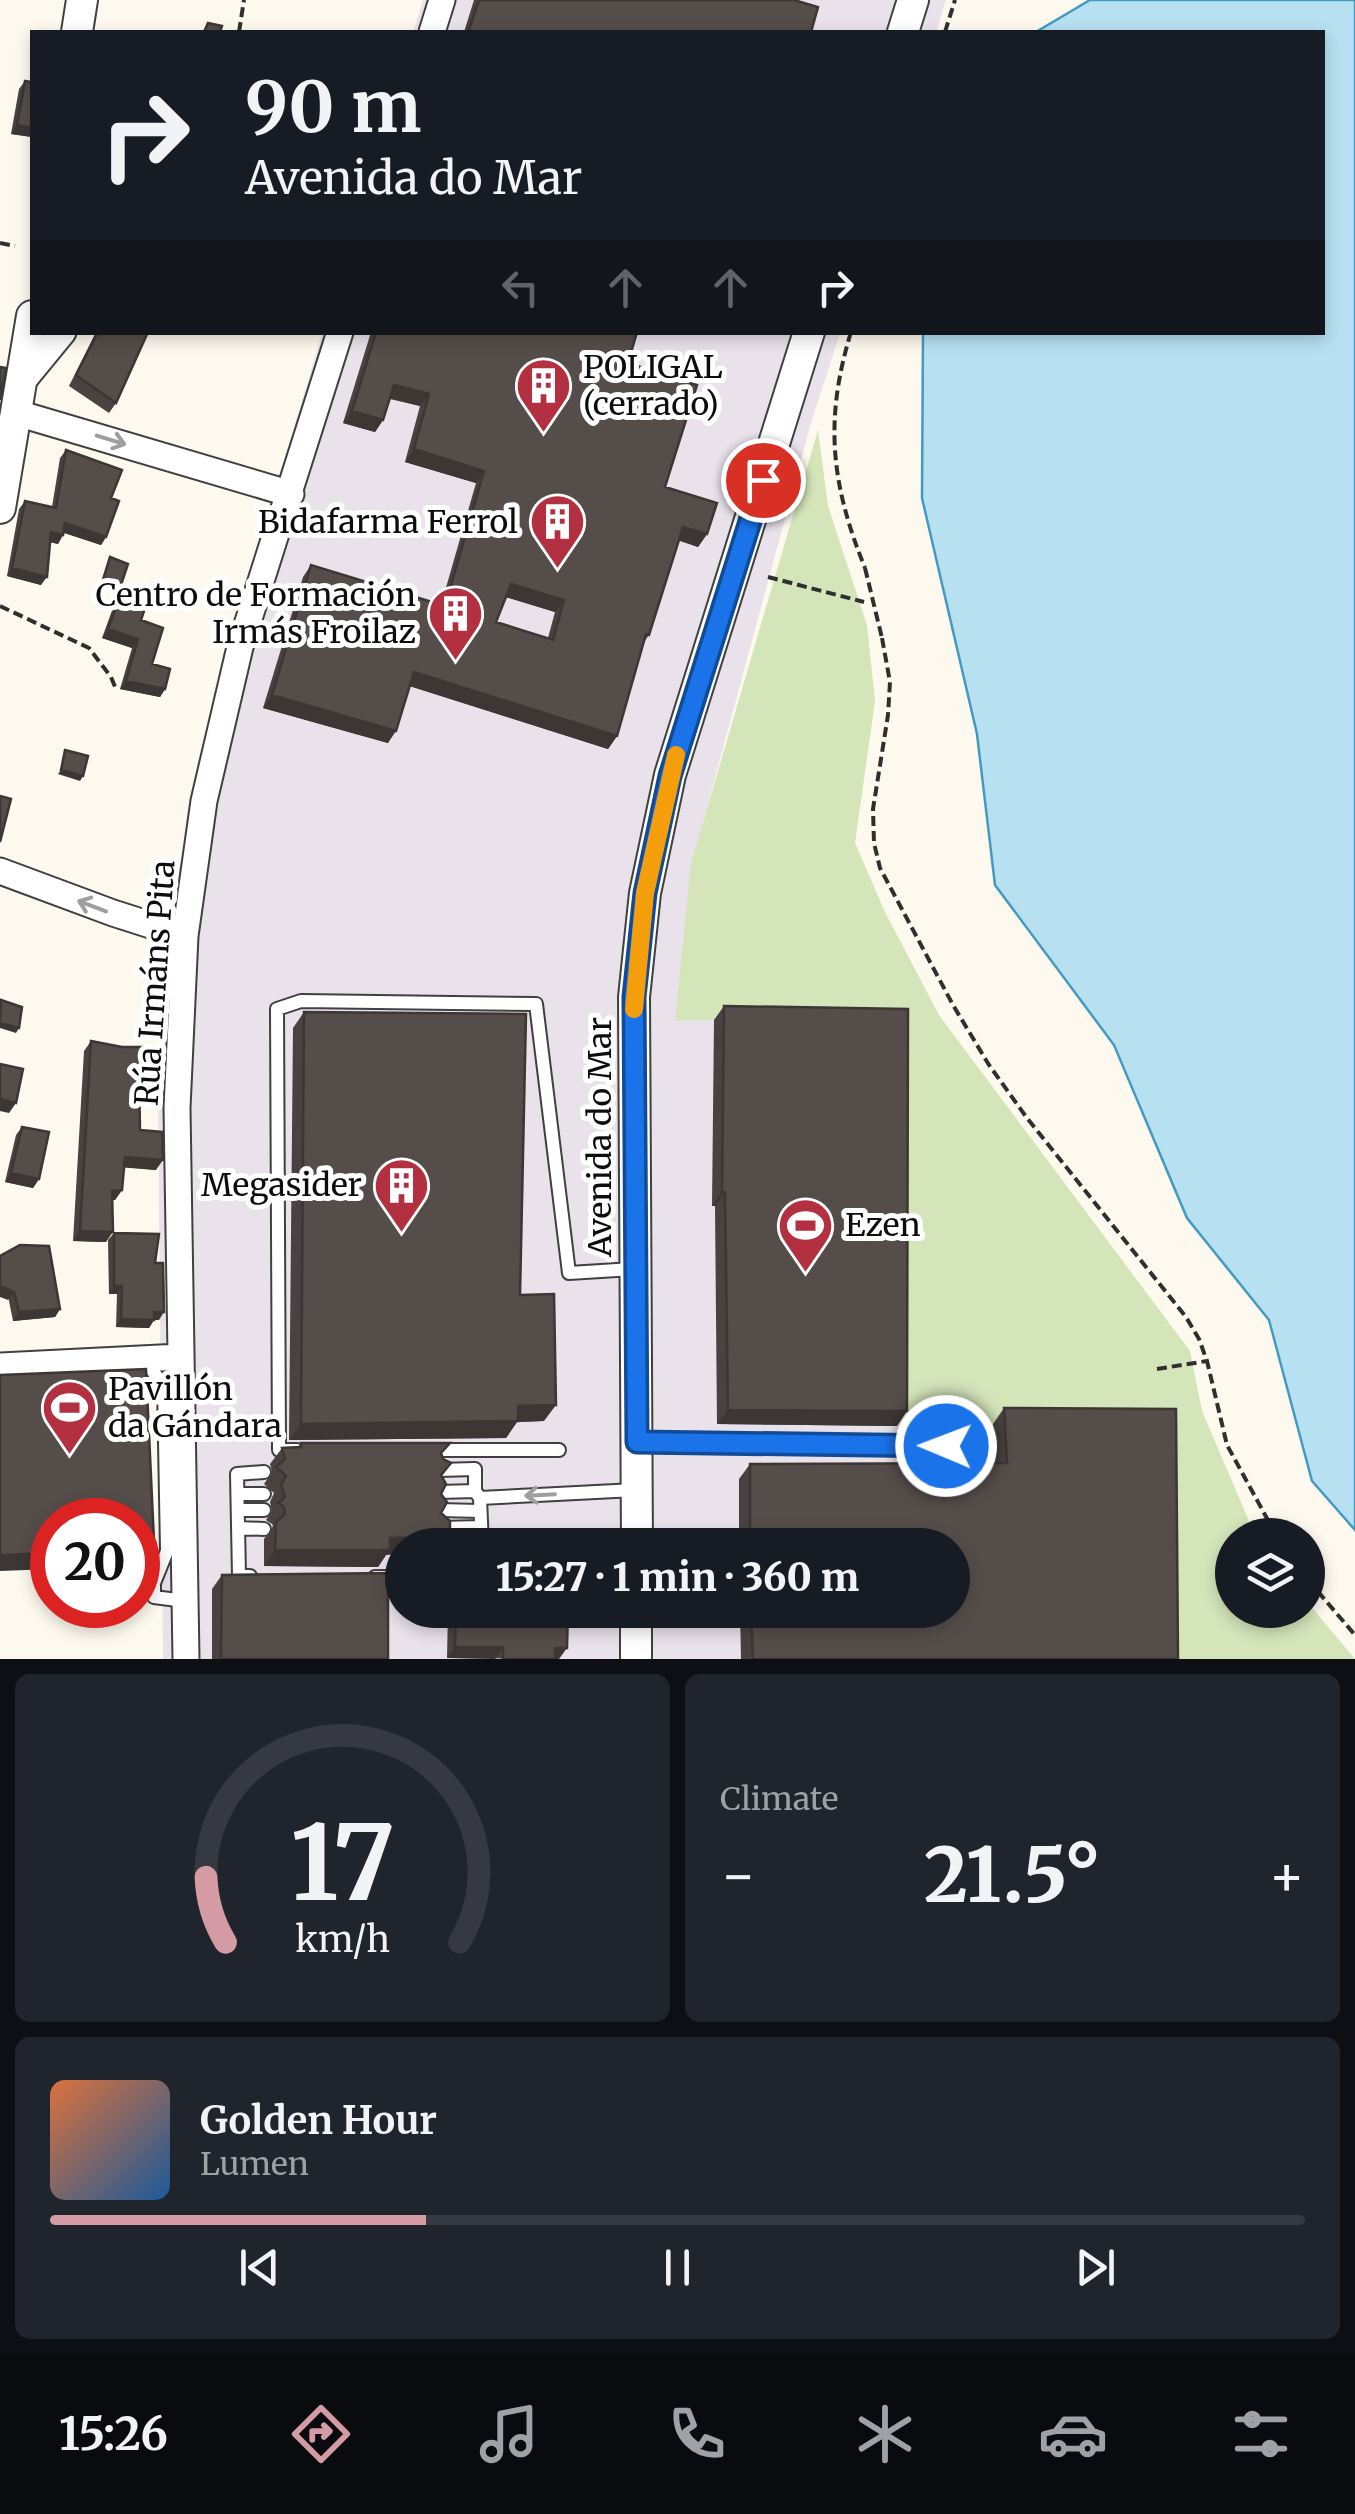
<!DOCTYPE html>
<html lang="en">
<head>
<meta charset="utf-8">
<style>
	body { margin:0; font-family:Merriweather,serif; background:#20242c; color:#f1f3f6; height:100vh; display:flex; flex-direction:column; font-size:38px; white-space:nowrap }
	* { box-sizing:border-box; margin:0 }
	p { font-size:32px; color:#9ea1a6 }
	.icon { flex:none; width:55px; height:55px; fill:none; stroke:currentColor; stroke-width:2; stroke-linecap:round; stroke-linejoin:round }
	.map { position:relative; height:1659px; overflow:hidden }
	.details { display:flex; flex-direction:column; gap:15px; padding:15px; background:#0d0f14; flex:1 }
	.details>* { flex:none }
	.banner { position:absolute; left:30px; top:30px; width:1295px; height:305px; border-radius:0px; box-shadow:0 5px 15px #0003; background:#171b24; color:#f1f3f6; overflow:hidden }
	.fabs { position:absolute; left:1215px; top:1518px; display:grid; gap:20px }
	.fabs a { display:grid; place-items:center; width:110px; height:110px; border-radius:50%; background:#171b24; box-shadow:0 5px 15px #0003; font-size:50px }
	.speed { position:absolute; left:30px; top:1498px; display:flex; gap:20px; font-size:50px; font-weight:700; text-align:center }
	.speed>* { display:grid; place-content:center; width:130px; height:130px; border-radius:50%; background:#171b24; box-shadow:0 5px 15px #0003; line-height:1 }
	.speed .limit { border:15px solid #d22; background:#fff; color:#111 }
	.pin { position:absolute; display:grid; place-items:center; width:85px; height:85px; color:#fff; margin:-42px; border:5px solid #fff; border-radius:50%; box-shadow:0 2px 10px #0007 }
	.me { position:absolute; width:110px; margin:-55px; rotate:271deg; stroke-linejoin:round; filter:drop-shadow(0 0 8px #0008) }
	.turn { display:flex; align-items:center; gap:35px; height:210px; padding:0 50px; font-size:45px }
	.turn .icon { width:130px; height:130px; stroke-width:2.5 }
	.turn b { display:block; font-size:70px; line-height:85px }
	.lanes { display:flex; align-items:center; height:95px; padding:0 50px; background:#0003; justify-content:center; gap:50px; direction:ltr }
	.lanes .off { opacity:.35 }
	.big { font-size:75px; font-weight:800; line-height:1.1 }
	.details .card { flex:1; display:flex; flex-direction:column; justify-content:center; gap:15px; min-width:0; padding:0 35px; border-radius:15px; background:#20242c }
	.details .dial { align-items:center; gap:0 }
	.dial svg { height:260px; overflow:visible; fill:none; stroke:#363941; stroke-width:7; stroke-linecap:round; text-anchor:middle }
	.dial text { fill:#f1f3f6; stroke:none }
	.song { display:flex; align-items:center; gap:30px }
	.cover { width:120px; height:120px; border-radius:15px; background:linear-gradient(135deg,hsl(20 70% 55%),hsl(210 70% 35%)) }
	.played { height:10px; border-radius:5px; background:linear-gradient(90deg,#d59ba4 30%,#363941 30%) }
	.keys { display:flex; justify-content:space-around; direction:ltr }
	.heat { display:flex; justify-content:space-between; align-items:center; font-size:55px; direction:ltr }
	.details .tiles { flex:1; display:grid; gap:15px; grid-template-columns:1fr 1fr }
	.card:last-child { grid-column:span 2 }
	.trip { position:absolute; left:385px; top:1528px; width:585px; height:100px; border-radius:50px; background:#171b24; box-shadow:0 5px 15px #0003; font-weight:800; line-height:100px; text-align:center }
	.tabs { display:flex; height:160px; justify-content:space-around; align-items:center; background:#090b0e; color:#9ea1a6 }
	.tabs .icon { width:70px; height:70px }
	.tabs .current { color:#d59ba4 }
	.tabs b { font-size:45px; color:#f1f3f6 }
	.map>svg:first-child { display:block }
</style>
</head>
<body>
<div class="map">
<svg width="1355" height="1659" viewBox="0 0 1355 1659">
	<rect width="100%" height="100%" fill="#fef9ee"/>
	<path fill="#e9e2eb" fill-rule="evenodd" d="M 423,0 L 946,0 L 936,32 L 413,32 Z
		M 322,333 L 840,333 L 810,426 L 692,863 L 675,1021 L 902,1015 L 899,1424 L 1165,1425 L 1167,1659 L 163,1659 L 158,1089 L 178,874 L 234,630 ZM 402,1545 L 952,1545 L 952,1610 L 402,1610 Z"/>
	<path fill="#d4e5ba" d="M 818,430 L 828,506 L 867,625 L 875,701 L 855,843 L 885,912 L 939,1015 L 1190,1351 L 1202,1411 L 1255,1535 L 1232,1535 L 1232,1610 L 1308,1610 L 1308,1603 L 1355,1659 L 1167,1659 L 1165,1425 L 899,1425 L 902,1015 L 675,1021 L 691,863 Z"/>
	<path fill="#b7e0f1" stroke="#439ac3" stroke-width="2.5" d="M 1090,0 L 1355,0 L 1355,1530 L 1312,1481 L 1269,1320 L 1187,1218 L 1114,1045 L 995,885 L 977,734 L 922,498 L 923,333 L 1322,332 L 1322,32 L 1036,32 Z"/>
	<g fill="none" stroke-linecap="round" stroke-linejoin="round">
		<defs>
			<path id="service" d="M 145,1361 L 164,1386 L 167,1551 L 154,1583 L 154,1597 L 185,1601
				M 637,1442 L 985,1446
				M 297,1450 L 279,1450 L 277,1009 L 301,1001 L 536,1004 L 569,1273 L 633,1269
				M 432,1450 L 559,1450
				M 439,1470 L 475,1469 L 475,1491 L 480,1498
				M 439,1492 L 475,1491
				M 238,1494 L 264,1494
				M 238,1510 L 264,1510
				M 439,1510 L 480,1511
				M 238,1528 L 264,1529
				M 439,1528 L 481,1527
				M 482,1545 L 480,1498 L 635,1490
				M 250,1576 L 239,1576 L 237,1474 L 264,1472
				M 375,1577 L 402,1577"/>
			<path id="minor" d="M 432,32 L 442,0
				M 22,382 L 63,332
				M 17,413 L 291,494
				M 0,871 L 113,913 L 185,936
				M 0,1366 L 180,1357
				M 186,1659 L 177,1108 L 185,936 L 204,801 L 240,647 L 340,332"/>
			<path id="tertiary" d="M 77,32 L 82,0
				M 903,32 L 913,0
				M 0,508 L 32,316
				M 637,1545 L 634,997 L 645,893 L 670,775 L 809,332
				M 636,1659 L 636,1610"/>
		</defs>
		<use href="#service" stroke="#404040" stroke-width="16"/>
		<use href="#minor" stroke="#404040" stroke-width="29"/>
		<use href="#tertiary" stroke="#404040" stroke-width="34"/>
		<path stroke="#2f2f2f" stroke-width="4" stroke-dasharray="10 5" stroke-linecap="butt" d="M 239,32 L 244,0
			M 945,32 L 955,0
			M 0,243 L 15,246
			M 851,332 C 824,420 831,484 865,568
			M 768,577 L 864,602
			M 0,606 L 89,648 L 111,677 L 116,689
			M 882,638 L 890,682 L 888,715 L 873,809 L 874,843 L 880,868 L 953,1005 L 989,1065 L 1027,1118 L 1186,1317 L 1199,1339 L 1207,1361 L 1227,1445 L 1276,1535
			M 1157,1369 L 1207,1361
			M 1308,1580 L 1355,1635"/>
		<use href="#service" stroke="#fff" stroke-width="12"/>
		<use href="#minor" stroke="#fff" stroke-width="25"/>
		<use href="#tertiary" stroke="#fff" stroke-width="30"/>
		<path stroke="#2f2f2f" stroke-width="4" stroke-dasharray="10 5" stroke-linecap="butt" d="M 865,568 L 882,638"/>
	</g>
	<path fill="#494240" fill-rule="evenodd" d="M 474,0 L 794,0 L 811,32 L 464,32 Z
		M 25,81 L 32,82 L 32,137 L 11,134 L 19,89 Z
		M 96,332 L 148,332 L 116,403 L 109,413 L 69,386 Z
		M 371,332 L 637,332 L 628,363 L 665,487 L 707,534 L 698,547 L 679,540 L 649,635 L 644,642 L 617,736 L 608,749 L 410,686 L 388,743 L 263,708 L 303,577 L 311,565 L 441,605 L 476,483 L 405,462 L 420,406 L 390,399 L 383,420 L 375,432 L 343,423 ZM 506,597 L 555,612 L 548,638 L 496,622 Z
		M 66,450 L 111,498 L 106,537 L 101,545 L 64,533 L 58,544 L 50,542 L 41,585 L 7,576 L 19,509 L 25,501 L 52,507 L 60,458 Z
		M 120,596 L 141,620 L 152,664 L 165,689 L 160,697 L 120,689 L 132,648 L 102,638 L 114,605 Z
		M 724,1006 L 897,1426 L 717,1424 L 715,1206 L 712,1206 L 714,1020 Z
		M 304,1012 L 520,1295 L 544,1421 L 517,1422 L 506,1438 L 289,1440 L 293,1028 Z
		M 91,1041 L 163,1073 L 156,1083 L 139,1083 L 140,1130 L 156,1170 L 124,1167 L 122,1190 L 115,1200 L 112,1200 L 106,1242 L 73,1241 L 84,1051 Z
		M 22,1127 L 39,1179 L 33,1188 L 5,1182 L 16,1135 Z
		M 114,1233 L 155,1263 L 159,1320 L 154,1320 L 149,1328 L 116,1327 L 117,1294 L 109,1294 L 108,1240 Z
		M 0,1256 L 60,1309 L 55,1317 L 13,1321 Z
		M 1004,1408 L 1178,1659 L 741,1659 L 740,1610 L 952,1610 L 952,1545 L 739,1545 L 739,1479 L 750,1464 L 995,1463 L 993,1424 Z
		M 301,1443 L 442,1456 L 443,1459 L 451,1463 L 442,1476 L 441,1494 L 441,1513 L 450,1537 L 444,1545 L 402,1545 L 386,1555 L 378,1567 L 264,1566 L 264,1539 L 273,1526 L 272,1524 L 266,1520 L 272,1511 L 270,1502 L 274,1493 L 264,1484 L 272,1472 L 270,1464 L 282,1448 L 298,1447 Z
		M 222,1575 L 388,1659 L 212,1659 L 212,1589 Z
		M 448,1610 L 568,1610 L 559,1659 L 447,1658 Z"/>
	<path fill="#3c3634" d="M 17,125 L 32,128 L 32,137 L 11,134 Z
		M 394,385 L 429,394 L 420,406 L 385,397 Z
		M 352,411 L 383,420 L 375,432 L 343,423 Z
		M 414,449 L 484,471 L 476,483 L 405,462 Z
		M 65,523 L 106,537 L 101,545 L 59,531 Z
		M 683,527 L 707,534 L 698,547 L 674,539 Z
		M 51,532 L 63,535 L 58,544 L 46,541 Z
		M 12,568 L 47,577 L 41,585 L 7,576 Z
		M 102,583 L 120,588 L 117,592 L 99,587 Z
		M 511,584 L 564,600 L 555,612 L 502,596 Z
		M 108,629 L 138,639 L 132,648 L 102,638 Z
		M 414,672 L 617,736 L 608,749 L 406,685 Z
		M 126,681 L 165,689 L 160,697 L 120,689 Z
		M 272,695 L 396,731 L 388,743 L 263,708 Z
		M 61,770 L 83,776 L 80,781 L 58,774 Z
		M 0,1023 L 19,1028 L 16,1033 L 0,1028 Z
		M 139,1073 L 163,1073 L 156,1083 L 132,1083 Z
		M 0,1099 L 16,1103 L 9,1113 L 0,1111 Z
		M 125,1157 L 163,1160 L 156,1170 L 118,1167 Z
		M 11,1173 L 39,1179 L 33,1188 L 5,1182 Z
		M 122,1190 L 115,1200 L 105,1201 L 112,1191 Z
		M 722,1191 L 725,1192 L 715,1206 L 712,1206 Z
		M 80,1231 L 113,1232 L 106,1242 L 73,1241 Z
		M 0,1286 L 14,1292 L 8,1300 L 0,1297 Z
		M 114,1286 L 122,1286 L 117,1294 L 109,1294 Z
		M 60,1309 L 55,1317 L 13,1321 L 19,1312 Z
		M 154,1312 L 164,1312 L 159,1320 L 149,1320 Z
		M 121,1319 L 154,1320 L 149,1328 L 116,1327 Z
		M 556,1405 L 544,1421 L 517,1422 L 506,1438 L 289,1440 L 301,1424 L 518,1406 Z
		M 728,1410 L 907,1411 L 897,1426 L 717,1424 Z
		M 450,1537 L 444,1545 L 402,1545 L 402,1554 L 386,1555 L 378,1567 L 264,1566 L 275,1550 L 390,1538 Z
		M 52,1553 L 52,1569 L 0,1571 L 0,1555 Z
		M 155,1563 L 144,1580 L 138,1580 L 138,1564 Z
		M 455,1647 L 503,1647 L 495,1659 L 447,1658 Z
		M 555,1648 L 567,1648 L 559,1659 L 547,1659 Z"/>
	<path fill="#554d4a" stroke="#3c3634" stroke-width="2.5" fill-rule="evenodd" d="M 479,0 L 794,0 L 818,7 L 811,32 L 468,32 Z
		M 208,23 L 222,26 L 220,32 L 204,32 Z
		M 25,81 L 32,82 L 32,128 L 17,125 Z
		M 98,332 L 148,332 L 116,403 L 76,375 Z
		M 376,332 L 637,332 L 628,363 L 697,385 L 665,487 L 717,503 L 707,534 L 683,527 L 649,635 L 646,634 L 617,736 L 414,672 L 396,731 L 272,695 L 311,565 L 445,606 L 484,471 L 414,449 L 429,394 L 394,385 L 383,420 L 352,411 ZM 511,584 L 564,600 L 553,640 L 496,622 Z
		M 0,367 L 6,368 L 0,400 Z
		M 66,450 L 122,470 L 111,498 L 119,501 L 106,537 L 65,523 L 63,535 L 51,532 L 47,577 L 12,568 L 25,501 L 56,508 Z
		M 110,557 L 128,564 L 120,588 L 102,583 Z
		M 120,596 L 146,605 L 141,620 L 163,628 L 152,664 L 170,669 L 165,689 L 126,681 L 138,639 L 108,629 Z
		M 65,750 L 88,756 L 83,776 L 61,770 Z
		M 0,796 L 11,799 L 0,842 Z
		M 1,1000 L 22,1007 L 19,1028 L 0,1023 Z
		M 724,1006 L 908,1009 L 907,1411 L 728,1410 L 725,1192 L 722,1191 Z
		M 304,1012 L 526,1014 L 520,1295 L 554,1294 L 556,1405 L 518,1406 L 518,1421 L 301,1424 Z
		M 91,1041 L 122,1047 L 164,1047 L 163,1073 L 139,1073 L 140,1130 L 162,1132 L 163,1160 L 125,1157 L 122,1190 L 112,1191 L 113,1232 L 80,1231 Z
		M 0,1064 L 23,1069 L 16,1103 L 0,1099 Z
		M 22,1127 L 49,1132 L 39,1179 L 11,1173 Z
		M 114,1233 L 159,1234 L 155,1263 L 163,1263 L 164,1312 L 154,1312 L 154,1320 L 121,1319 L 122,1286 L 114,1286 Z
		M 20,1245 L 49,1246 L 60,1309 L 19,1312 L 14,1292 L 0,1286 L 0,1256 Z
		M 146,1369 L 155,1563 L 138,1564 L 138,1520 L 52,1520 L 52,1553 L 0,1555 L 0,1375 Z
		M 1004,1408 L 1176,1409 L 1178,1659 L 753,1659 L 751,1610 L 952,1610 L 952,1545 L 750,1545 L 750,1464 L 1007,1463 Z
		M 301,1443 L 450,1443 L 441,1453 L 443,1459 L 451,1463 L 441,1475 L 446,1484 L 441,1494 L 447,1502 L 441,1513 L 450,1521 L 450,1537 L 390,1538 L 390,1550 L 275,1550 L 276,1522 L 285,1514 L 284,1507 L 278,1503 L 285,1497 L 281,1485 L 286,1476 L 276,1467 L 285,1459 L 282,1448 L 301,1447 Z
		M 388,1573 L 388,1659 L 221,1659 L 222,1575 Z
		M 456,1610 L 568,1610 L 567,1648 L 555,1648 L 555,1659 L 503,1659 L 503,1647 L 455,1647 Z"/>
	<defs><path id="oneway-shaft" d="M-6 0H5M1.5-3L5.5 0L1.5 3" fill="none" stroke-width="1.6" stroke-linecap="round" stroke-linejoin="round" transform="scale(2.5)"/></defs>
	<g stroke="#9e9e9e">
		<use href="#oneway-shaft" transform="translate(111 440) rotate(17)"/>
		<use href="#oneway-shaft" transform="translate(92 906) rotate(-159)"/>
		<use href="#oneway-shaft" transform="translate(540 1495) rotate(177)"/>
	</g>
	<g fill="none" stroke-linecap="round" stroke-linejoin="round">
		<defs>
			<path id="route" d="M 763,480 L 670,776 L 645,893 L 634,997 L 637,1442 L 946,1446"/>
		</defs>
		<use href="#route" stroke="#114b97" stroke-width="25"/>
		<use href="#route" stroke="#1a73e8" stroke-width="18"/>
		<path stroke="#f59e0b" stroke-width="18" d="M 634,1009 L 645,893 L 676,755"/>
	</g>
	<defs>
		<symbol id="building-pin" viewBox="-11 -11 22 30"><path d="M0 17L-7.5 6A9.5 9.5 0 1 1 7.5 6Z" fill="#b23040" stroke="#fff"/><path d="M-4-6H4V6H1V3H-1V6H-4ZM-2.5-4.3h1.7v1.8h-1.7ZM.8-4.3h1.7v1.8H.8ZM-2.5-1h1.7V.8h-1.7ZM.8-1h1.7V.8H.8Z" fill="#fff"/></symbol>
		<symbol id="stadium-pin" viewBox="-11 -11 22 30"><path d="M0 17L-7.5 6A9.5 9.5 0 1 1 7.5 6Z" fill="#b23040" stroke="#fff"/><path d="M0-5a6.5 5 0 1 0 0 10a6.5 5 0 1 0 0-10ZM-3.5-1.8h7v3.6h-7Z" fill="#fff"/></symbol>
	</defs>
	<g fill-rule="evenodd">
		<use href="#building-pin" x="512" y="354" width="63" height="86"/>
		<use href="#building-pin" x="526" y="490" width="63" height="86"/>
		<use href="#building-pin" x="424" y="582" width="63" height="86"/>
		<use href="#building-pin" x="370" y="1154" width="63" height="86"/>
		<use href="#stadium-pin" x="774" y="1194" width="63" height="86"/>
		<use href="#stadium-pin" x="38" y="1376" width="63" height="86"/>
	</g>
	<g text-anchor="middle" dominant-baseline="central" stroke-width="10" stroke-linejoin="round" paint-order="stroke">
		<g font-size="32" fill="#0d0d0d" stroke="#fff" text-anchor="start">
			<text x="583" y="367">POLIGAL<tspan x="583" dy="37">(cerrado)</tspan></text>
			<text x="518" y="522" text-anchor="end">Bidafarma Ferrol</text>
			<text x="416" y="595" text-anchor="end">Centro de Formación<tspan x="416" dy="37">Irmás Froilaz</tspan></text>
			<text x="362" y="1185" text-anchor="end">Megasider</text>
			<text x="845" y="1225">Ezen</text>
			<text x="108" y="1389">Pavillón<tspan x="108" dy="37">da Gándara</tspan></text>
		</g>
		<g font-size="32" fill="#0d0d0d" stroke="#fff">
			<text transform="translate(155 983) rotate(-86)">Rúa Irmáns Pita</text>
			<text transform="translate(600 1137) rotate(-90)">Avenida do Mar</text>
		</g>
	</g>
</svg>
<div class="fabs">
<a><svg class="icon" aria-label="layers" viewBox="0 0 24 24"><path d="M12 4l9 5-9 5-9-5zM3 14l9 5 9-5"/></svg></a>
</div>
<div class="speed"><div class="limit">20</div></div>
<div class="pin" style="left:763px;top:480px;background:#d93025"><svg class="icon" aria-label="arrive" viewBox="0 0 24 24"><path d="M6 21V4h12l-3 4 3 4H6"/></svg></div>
<svg class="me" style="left:946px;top:1446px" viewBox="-20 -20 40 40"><circle r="17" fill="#1a73e8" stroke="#fff" stroke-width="3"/><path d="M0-11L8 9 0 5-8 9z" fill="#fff"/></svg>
<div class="trip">15:27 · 1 min · 360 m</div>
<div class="banner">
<div class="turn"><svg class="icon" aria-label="right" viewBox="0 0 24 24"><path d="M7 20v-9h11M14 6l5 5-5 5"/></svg><div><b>90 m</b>Avenida do Mar</div></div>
<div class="lanes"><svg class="icon off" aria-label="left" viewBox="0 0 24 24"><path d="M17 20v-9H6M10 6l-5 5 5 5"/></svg><svg class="icon off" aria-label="ahead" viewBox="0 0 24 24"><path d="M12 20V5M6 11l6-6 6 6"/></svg><svg class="icon off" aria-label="ahead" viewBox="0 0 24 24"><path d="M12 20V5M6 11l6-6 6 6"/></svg><svg class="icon" aria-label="right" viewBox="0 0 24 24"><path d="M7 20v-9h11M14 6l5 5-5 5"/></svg></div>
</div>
</div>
<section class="details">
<div class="tiles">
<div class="card dial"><svg viewBox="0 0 100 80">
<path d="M14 69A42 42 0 1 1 86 69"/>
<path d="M14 69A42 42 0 0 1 8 49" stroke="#d59ba4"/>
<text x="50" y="56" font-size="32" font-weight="700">17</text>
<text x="50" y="72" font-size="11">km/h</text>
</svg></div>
<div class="card"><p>Climate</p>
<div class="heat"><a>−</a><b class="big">21.5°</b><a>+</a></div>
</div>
<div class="card">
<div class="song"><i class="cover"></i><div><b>Golden Hour</b><p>Lumen</p></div></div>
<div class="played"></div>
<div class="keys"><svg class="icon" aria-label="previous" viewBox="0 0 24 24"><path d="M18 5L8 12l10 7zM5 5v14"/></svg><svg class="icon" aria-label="pause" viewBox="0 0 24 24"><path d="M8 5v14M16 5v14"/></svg><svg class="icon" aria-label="next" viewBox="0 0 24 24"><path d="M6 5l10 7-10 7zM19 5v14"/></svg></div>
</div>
</div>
</section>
<nav class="tabs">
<b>15:26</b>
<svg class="icon current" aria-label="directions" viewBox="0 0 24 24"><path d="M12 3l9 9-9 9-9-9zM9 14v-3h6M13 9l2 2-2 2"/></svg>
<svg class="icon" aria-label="music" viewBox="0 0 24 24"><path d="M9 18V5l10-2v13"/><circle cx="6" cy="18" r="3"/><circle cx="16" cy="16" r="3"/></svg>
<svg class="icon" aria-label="phone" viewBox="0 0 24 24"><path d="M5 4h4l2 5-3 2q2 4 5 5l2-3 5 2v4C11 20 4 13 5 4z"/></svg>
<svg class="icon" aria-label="climate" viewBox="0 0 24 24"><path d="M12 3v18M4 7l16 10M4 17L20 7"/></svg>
<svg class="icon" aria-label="car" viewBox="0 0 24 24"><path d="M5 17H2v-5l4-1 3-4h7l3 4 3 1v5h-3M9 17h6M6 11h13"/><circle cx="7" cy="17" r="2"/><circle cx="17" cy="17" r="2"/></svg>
<svg class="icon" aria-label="filters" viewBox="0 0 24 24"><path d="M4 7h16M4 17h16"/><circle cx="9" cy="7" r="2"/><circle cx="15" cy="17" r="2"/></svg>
</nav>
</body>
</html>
